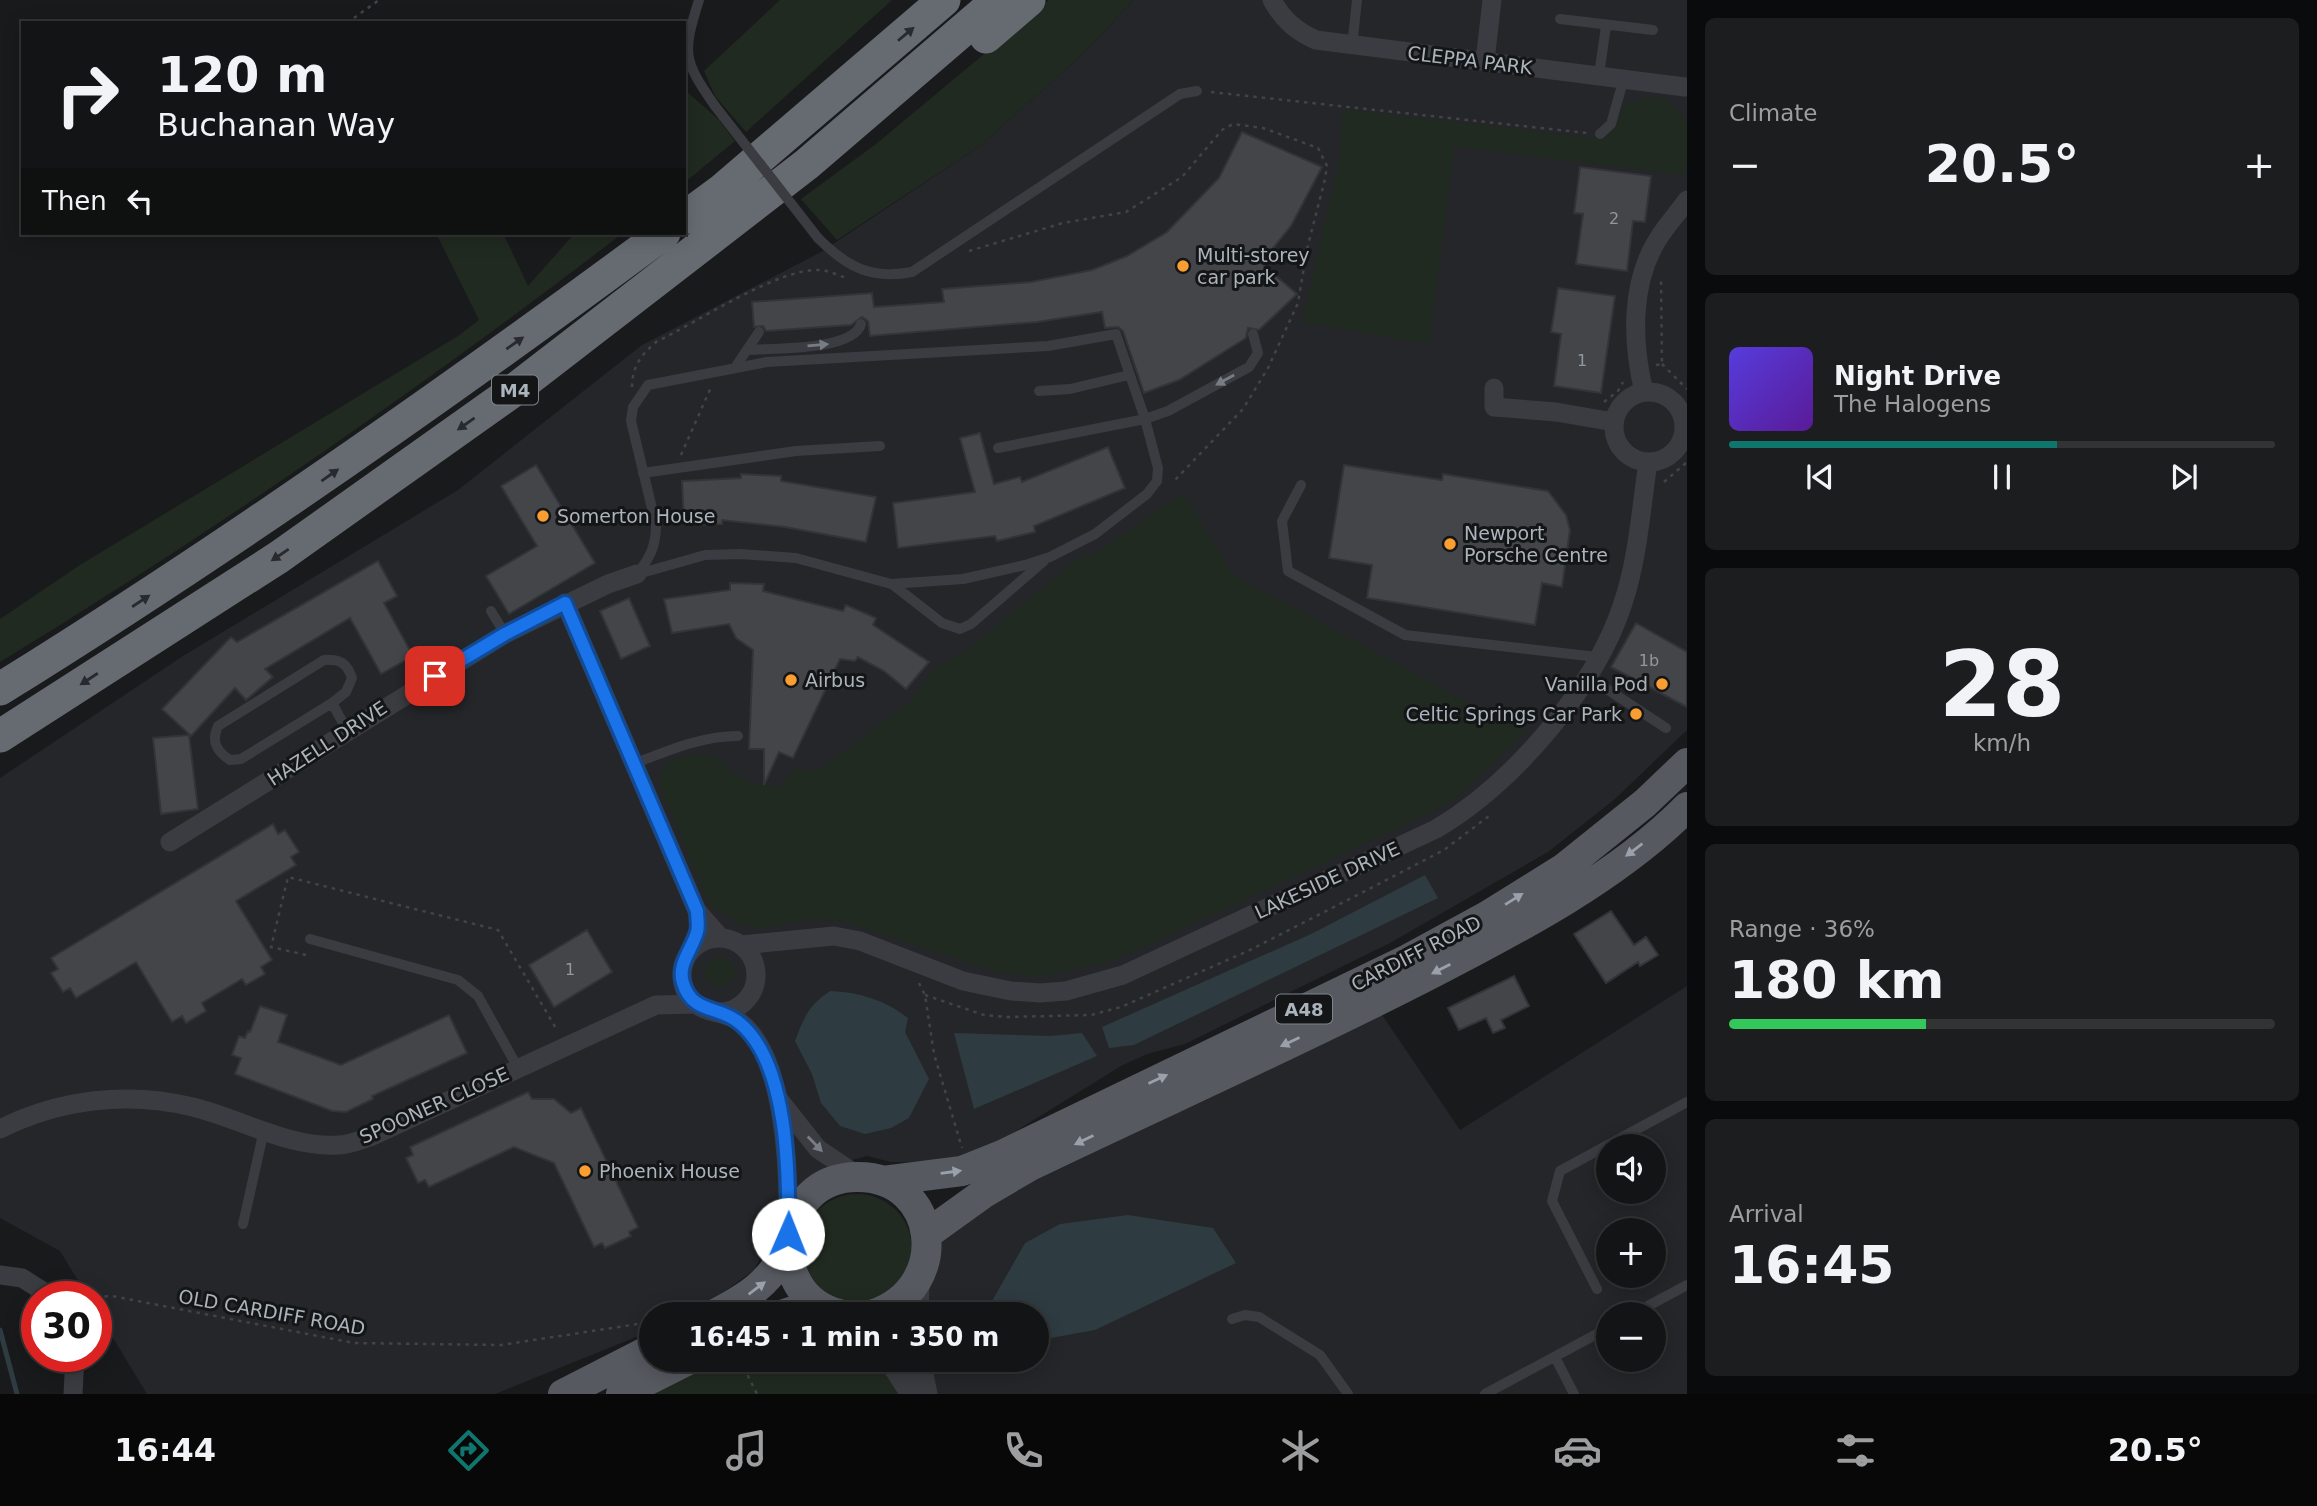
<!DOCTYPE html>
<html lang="en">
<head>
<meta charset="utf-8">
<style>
	body { margin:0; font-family:"DejaVu Sans",sans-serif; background:#1c1d1e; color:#f1f3f6; height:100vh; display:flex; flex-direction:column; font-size:26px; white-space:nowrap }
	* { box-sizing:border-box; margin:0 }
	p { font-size:23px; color:#9d9ea0 }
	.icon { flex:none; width:38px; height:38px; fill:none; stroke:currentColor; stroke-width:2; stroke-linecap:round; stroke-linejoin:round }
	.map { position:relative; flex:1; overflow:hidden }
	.side { display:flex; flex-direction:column; gap:18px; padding:18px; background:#0a0b0c; width:630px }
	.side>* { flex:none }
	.guide { position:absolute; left:21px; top:21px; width:665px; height:214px; border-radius:0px; box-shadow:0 4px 18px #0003,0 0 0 2px #323334; background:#131415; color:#f1f3f6; overflow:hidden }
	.tools { position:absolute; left:1596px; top:1134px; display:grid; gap:14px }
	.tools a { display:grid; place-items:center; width:70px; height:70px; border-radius:50%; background:#131415; box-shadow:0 4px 18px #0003,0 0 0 2px #323334; font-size:35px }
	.speed { position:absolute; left:21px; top:1281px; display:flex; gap:14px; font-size:35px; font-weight:700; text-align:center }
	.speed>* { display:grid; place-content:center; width:91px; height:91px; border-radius:50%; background:#131415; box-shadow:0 4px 18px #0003,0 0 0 2px #323334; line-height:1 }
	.speed .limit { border:10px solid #d22; background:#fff; color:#111 }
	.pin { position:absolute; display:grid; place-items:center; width:60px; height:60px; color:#fff; margin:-30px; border-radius:14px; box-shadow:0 4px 10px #0006 }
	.me { position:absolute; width:77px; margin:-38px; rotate:1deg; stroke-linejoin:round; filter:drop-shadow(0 0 5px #0008) }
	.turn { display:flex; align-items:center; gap:24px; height:147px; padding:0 21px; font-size:32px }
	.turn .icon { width:91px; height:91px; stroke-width:2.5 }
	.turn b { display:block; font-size:49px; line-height:60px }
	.then { display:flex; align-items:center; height:66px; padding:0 21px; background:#0003; gap:14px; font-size:26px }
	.big { font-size:52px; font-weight:700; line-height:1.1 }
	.side .widget { flex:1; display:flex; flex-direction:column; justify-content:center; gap:10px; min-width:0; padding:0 24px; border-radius:10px; background:#1c1d1e }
	.side .dial { align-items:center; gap:0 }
	.dial b { font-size:91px; line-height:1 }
	.song { display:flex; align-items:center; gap:21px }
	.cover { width:84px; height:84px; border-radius:10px; background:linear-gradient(135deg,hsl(250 70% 55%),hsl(270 70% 35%)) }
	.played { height:7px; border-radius:4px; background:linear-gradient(90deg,#0f766e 60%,#323334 60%) }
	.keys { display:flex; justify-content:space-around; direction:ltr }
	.heat { display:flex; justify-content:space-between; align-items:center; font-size:38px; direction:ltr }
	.charge { height:10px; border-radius:5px; background:linear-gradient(90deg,#34c759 36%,#323334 0) }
	.trip { position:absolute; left:639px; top:1302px; width:410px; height:70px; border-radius:35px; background:#131415; box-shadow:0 4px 18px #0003,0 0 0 2px #323334; font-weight:700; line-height:70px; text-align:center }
	.tab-bar { display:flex; height:112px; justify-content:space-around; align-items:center; background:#080808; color:#9d9ea0 }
	.tab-bar .icon { width:49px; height:49px }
	.tab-bar .current { color:#0f766e }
	.tab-bar b { font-size:32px; color:#f1f3f6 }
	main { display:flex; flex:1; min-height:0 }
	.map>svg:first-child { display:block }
</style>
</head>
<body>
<main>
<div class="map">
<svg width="1687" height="1394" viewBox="0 0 1687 1394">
	<rect width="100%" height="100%" fill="#191a1c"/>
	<path fill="#252629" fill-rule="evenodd" d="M 1133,0 L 1687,0 L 1687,730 L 1615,799 L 1548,852 L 1390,943 L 1185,1044 L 1147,1054 L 1121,1066 L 990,1147 L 957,1159 L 927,1163 L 891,1162 L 867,1156 L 828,1166 L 779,1199 L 769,1241 L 754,1270 L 696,1312 L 651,1314 L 651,1331 L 495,1394 L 147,1394 L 96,1310 L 96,1297 L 88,1297 L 60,1251 L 0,1218 L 0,778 L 183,656 L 458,490 L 642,345 L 821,252 L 980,146 L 1085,52 Z
		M 1687,986 L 1687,1394 L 621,1394 L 688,1360 L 1036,1360 L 1036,1314 L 874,1314 L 927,1234 L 1374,1003 L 1460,1130 ZM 1608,1146 L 1654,1146 L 1654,1192 L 1608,1192 ZM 1608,1230 L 1654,1230 L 1654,1276 L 1608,1276 ZM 1608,1314 L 1654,1314 L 1654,1360 L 1608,1360 Z"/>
	<path fill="#212a21" d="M 780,0 L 892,0 L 746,132 L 715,96 L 704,71 Z
		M 1049,0 L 1133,0 L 1085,52 L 980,146 L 837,240 L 801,199 L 876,144 Z
		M 686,91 L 719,120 L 735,141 L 684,183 Z
		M 1651,96 L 1668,100 L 1687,121 L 1687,167 L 1684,175 L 1454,146 L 1429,344 L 1302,322 L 1340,157 L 1343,109 L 1602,139 L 1616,125 L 1622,106 Z
		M 436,233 L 503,233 L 528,286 L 575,233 L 623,233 C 423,387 215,531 0,662 L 0,619 L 80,565 L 458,336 L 479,320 Z
		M 1183,493 L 1233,575 L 1525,733 L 1456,798 L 1436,810 L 1135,951 L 1106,963 L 1042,976 L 1001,973 L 841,921 L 812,919 L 764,928 L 740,924 L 709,905 L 660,787 C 658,755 690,753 715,755 C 733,775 750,787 779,786 L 796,769 L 818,771 L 909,703 L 937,666 L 965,652 L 1079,558 L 1095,554 Z
		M705 972a15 15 0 1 1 30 0a15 15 0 1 1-30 0Z
		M802 1249a55 55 0 1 1 110 0a55 55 0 1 1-110 0Z
		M 718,1360 L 872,1360 L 889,1377 L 896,1394 L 653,1394 Z"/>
	<path fill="#2e3b41" d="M 1425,875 L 1438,898 L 1134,1045 L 1109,1048 L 1102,1027 L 1311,934 Z
		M 830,991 C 859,992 885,1000 908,1018 L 905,1032 L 929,1079 L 909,1118 L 891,1128 L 865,1134 L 840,1126 L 821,1103 L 812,1074 L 795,1041 C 804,1017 809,1005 830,991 Z
		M 954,1033 L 1050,1036 L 1082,1033 L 1097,1056 L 974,1109 Z
		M 1128,1215 L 1213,1228 L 1236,1263 L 1095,1330 L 1040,1340 L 1036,1338 L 1036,1314 L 994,1314 L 987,1310 L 1025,1243 L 1060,1224 Z"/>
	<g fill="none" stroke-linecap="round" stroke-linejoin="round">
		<path stroke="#2e3b41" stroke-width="5" d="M 0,1330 L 17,1394"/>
	</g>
	<path fill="#434549" stroke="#333438" stroke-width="2" d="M 1242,132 L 1322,167 L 1291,226 L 1261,263 L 1297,294 L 1259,330 L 1248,328 L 1246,338 L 1179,380 L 1144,393 L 1123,331 L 1118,327 L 1105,328 L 1102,312 L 1037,322 L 870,336 L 868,321 L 862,317 L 851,325 L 766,331 L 763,326 L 754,327 L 752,302 L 872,293 L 874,307 L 944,302 L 942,289 L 1031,282 L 1092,270 L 1127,256 L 1167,232 L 1219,178 Z
		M 1580,167 L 1651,176 L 1645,222 L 1633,221 L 1627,271 L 1576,264 L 1583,214 L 1574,213 Z
		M 1558,288 L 1615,296 L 1601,393 L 1554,386 L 1561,334 L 1551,332 Z
		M 980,433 L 994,484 L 1020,477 L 1022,482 L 1108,447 L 1125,488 L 1034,526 L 1035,532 L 997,541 L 995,536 L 898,548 L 893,503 L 975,492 L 960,438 Z
		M 536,465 L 595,563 L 509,614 L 486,576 L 537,546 L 501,486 Z
		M 1344,465 L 1442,480 L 1443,474 L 1548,491 L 1566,515 L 1570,530 L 1562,587 L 1542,583 L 1535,625 L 1367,598 L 1372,565 L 1329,558 Z
		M 741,474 L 781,476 L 781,481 L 876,497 L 866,542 L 785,527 L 722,520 L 722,524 L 684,525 L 682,481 L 741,478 Z
		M 378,561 L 397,596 L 384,603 L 413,656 L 381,674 L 350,618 L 265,669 L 273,677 L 246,700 L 235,688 L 191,736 L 162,709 L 231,637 L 237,642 Z
		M 730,583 L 764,584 L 763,591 L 843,611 L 846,605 L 876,618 L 873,625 L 929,662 L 906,689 L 884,671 L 858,657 L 855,661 L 840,659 L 793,758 L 779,752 L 764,785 L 764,749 L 749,749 L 753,650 L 736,638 L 729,624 L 672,633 L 664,599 L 730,590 Z
		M 629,598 L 650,646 L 621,659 L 600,611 Z
		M 1636,623 L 1687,652 L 1687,707 L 1611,667 Z
		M 189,735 L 198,809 L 161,814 L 153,738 Z
		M 273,824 L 278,834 L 285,830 L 299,852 L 291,857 L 296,865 L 236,901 L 272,960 L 261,967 L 265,974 L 246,985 L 242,979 L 202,1003 L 206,1011 L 186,1023 L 182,1016 L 172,1022 L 136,962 L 76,998 L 70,988 L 63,992 L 51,973 L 58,969 L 51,958 Z
		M 1611,911 L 1634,945 L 1646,937 L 1658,955 L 1640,966 L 1638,962 L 1606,983 L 1574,934 Z
		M 587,930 L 612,972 L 554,1007 L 529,965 Z
		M 1514,976 L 1529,1006 L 1501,1020 L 1505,1028 L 1493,1033 L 1486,1018 L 1459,1030 L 1448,1008 Z
		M 260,1006 L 287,1015 L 278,1042 L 341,1065 L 449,1015 L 467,1053 L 372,1096 L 373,1099 L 346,1112 L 332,1111 L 235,1074 L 241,1058 L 232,1055 L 239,1036 L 245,1038 L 248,1031 L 250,1032 Z
		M 528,1092 L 532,1099 L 554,1099 L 571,1113 L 581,1108 L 638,1227 L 629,1232 L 631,1236 L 605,1248 L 602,1243 L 594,1247 L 554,1163 L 514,1147 L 429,1187 L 425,1180 L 418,1183 L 406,1158 L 413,1155 L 410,1147 Z"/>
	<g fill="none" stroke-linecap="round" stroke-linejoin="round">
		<path stroke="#404348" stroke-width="2.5" stroke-dasharray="3.5 5" stroke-linecap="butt" d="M 347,23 L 379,0
			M 1211,92 L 1587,133
			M 969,251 L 1063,223 L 1126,212 L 1182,177 L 1222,130 L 1233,124 L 1263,128 L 1318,148 L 1327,166 L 1325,179 L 1307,249 L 1298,303 L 1268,368 L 1243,409 L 1175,480 L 1171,480
			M 1662,364 L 1687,389
			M 1656,365 L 1662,364 L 1661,278
			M 632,387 C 632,367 641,355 656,342 C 696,323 779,267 821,270 C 830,271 839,276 847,278
			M 1604,402 L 1618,391 L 1623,382
			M 681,455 L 712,385
			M 1664,482 L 1687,462
			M 306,955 L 271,947 L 288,877 L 498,930 L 557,1030
			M 919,983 L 925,995 L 934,1054 L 962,1148
			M 925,995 L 984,1015 L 1008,1017 L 1091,1015 L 1121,1007 L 1250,950 L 1369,889 L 1444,850 L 1489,816
			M 96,1297 L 112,1296 L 354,1343 L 501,1345 L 651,1322
			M 740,1360 L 757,1394"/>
		<path stroke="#3a3c41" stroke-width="10" d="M 699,0 C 682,54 683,60 715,106
			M 1560,19 L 1653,30
			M 1352,47 L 1357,0
			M 1599,75 L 1606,26
			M 1600,134 L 1611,124 L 1624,78
			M 818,238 C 847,267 871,280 912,272 L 1180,94 L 1197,91
			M 747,350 C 773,348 853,351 861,324
			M 736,366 L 759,332
			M 1039,391 L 1070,389 L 1129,375
			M 1684,426 L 1687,427
			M 643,473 L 796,451 L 880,446
			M 1301,485 L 1282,521 L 1288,571 L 1405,635 L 1597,657
			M 637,574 C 650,558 656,546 656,525 L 631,421 L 633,407 L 648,385 L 767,362 L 1048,346 L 1116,334 L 1145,419 L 1168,411 L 1249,367 L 1258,353 L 1253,334
			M 638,574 L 705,555 L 740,554 L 796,558 L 891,584 L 963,579 L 1025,565 L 1050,557 L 1095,534 L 1147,494 L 1157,481 L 1158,468 L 1145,419 L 998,448
			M 892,584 L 942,623 L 960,629 L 971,624 L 1044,561
			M 491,611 L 505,634
			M 1587,676 L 1666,728
			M 332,703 L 241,759 L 230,760 C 216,751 211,741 218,726 L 324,660 C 340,659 347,663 352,678 L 346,692 L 332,703 L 348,732
			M 636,763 C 669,750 702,736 738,736
			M 310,939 L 458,980 L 478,996 L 518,1068
			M 243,1224 L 264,1130
			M 1597,1289 L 1552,1201 L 1560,1171 L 1687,1102
			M 1633,1314 L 1687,1285
			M 1232,1319 L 1245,1315 L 1259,1317 L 1320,1355 L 1348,1394
			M 1555,1357 L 1574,1394
			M 1485,1394 L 1608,1328"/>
		<path stroke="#3a3c41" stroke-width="19" d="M 1272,0 C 1283,20 1296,31 1316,40 L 1685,87
			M 1485,61 L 1492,0
			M 1494,388 L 1494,407 L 1556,412 L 1614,422
			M 1644,392 C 1632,343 1630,283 1658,239 C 1666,226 1678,213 1687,200
			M1614 427a35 35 0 1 1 70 0a35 35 0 1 1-70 0Z
			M 565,603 L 697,911 L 720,937
			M 170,842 L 505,634 L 608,584 L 637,574
			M682 975a37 37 0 1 1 74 0a37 37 0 1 1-74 0Z
			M 742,945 L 834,936 L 860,941 L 963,981 L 1011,991 L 1040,993 L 1066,991 L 1123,975 L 1436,829 C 1511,785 1596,688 1623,603 C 1638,558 1641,509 1648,462
			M 714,1012 C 721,1014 729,1016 735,1019 C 786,1048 789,1175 788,1226
			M 780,1101 L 818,1149 L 860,1177
			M 0,1129 C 60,1099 128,1091 193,1107 C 241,1119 289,1148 338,1145 C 349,1145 360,1140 370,1137 L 656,1005 L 695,1004
			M 0,1275 L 22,1278 L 52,1297
			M 73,1394 L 75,1356"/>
		<path stroke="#3a3c41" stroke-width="23" d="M 917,1314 L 918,1284
			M 890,1360 L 912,1394
			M 919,1360 L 926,1394"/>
		<path stroke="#565a60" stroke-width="30" d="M 883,1181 L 962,1171 L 1002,1155 L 1408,959 L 1487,916 L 1564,868 L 1645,803 L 1687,763
			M 927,1234 L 984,1193 L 1030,1166 C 1163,1102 1299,1042 1431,974 C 1518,929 1618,877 1687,807
			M 715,1314 C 749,1296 768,1284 787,1250
			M 784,1314 L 815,1304
			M 839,1314 C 762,1294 777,1176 858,1177 C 939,1177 953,1287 874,1314
			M 563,1394 L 651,1349
			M 621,1394 L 688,1360"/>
		<path stroke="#666b72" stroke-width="33" d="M 986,37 L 1029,0
			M 684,218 L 722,190 L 944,0
			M 0,689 C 229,547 448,393 664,233
			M 0,736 L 279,557 L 517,388 L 807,164 L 998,0"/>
		<path stroke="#3a3c41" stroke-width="10" d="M 715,106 L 818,238"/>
	</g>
	<defs><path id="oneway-solid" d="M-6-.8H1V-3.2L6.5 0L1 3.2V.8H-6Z" transform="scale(1.75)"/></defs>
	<g fill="#282a2e">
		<use href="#oneway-solid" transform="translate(906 34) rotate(-40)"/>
		<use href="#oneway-solid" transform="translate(515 343) rotate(-35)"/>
		<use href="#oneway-solid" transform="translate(466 424) rotate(145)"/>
		<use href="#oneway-solid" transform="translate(330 475) rotate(-35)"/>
		<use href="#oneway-solid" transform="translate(280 555) rotate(146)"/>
		<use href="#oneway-solid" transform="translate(141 601) rotate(-33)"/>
		<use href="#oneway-solid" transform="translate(89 679) rotate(147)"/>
	</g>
	<g fill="#787d85">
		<use href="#oneway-solid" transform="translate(818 345) rotate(-5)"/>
		<use href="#oneway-solid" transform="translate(1225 380) rotate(151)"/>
		<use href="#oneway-solid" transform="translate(815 1144) rotate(46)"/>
	</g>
	<g fill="#9aa1aa">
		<use href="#oneway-solid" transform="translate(1634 850) rotate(143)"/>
		<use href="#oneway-solid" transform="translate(1514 899) rotate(-32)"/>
		<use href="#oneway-solid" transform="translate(1441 969) rotate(153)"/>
		<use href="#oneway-solid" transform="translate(1290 1042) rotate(155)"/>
		<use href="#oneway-solid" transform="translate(1158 1079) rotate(-25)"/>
		<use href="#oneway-solid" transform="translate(1084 1140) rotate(154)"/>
		<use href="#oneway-solid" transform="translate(951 1172) rotate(-8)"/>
		<use href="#oneway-solid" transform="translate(757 1288) rotate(-37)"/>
	</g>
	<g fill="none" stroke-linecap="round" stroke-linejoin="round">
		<defs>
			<path id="route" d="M 435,676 L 505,634 L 565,603 L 697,911 C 697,918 699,926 697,932 C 692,950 677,964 683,983 C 692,1013 717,1006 737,1021 C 789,1060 789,1176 788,1234"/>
		</defs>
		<use href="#route" stroke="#114b97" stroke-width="18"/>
		<use href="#route" stroke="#1a73e8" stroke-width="12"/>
	</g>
	<g fill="#fb9e32" stroke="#141517" stroke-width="2.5">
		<circle cx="1183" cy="266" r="7"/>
		<circle cx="543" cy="516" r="7"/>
		<circle cx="1450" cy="544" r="7"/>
		<circle cx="791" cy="680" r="7"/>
		<circle cx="1662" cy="684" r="7"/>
		<circle cx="1636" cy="714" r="7"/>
		<circle cx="585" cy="1171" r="7"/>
	</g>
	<g text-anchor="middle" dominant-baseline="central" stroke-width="6" stroke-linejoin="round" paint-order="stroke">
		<g font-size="16" fill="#91989f">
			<text x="1614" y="218">2</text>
			<text x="1582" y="360">1</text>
			<text x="1649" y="660">1b</text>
			<text x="570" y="969">1</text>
		</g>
		<g fill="#141517" stroke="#7e848a" stroke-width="2">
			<rect x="492" y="375.5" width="46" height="29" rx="5"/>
			<rect x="1276" y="994.5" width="56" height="29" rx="5"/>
		</g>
		<g font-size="18" font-weight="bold" fill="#abb3bc">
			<text x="515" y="390">M4</text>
			<text x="1304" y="1009">A48</text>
		</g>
		<g font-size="19" fill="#abb3bc" stroke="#141517">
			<text transform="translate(1470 60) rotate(7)">CLEPPA PARK</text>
			<text transform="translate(327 743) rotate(-33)">HAZELL DRIVE</text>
			<text transform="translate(1327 880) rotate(-25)">LAKESIDE DRIVE</text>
			<text transform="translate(1416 953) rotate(-27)">CARDIFF ROAD</text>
			<text transform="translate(434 1105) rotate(-24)">SPOONER CLOSE</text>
			<text transform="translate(272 1312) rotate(10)">OLD CARDIFF ROAD</text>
		</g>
		<g font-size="19" fill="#abb3bc" stroke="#141517" text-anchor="start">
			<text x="1197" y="255">Multi-storey<tspan x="1197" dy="22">car park</tspan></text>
			<text x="557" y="516">Somerton House</text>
			<text x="1464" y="533">Newport<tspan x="1464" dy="22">Porsche Centre</tspan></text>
			<text x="805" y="680">Airbus</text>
			<text x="1648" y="684" text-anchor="end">Vanilla Pod</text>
			<text x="1622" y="714" text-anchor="end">Celtic Springs Car Park</text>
			<text x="599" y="1171">Phoenix House</text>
		</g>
	</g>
</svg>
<div class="tools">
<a><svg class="icon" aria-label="sound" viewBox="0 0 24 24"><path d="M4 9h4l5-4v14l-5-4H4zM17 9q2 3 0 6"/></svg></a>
<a>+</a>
<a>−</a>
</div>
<div class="speed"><div class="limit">30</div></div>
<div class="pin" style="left:435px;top:676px;background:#d93025"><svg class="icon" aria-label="arrive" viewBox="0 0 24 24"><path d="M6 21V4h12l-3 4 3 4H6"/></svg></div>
<svg class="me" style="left:788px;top:1234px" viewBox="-20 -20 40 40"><circle r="19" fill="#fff"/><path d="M0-13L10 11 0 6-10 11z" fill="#1a73e8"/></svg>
<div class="trip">16:45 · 1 min · 350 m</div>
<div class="guide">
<div class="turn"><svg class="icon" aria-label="right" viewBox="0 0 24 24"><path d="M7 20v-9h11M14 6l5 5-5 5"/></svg><div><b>120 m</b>Buchanan Way</div></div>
<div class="then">Then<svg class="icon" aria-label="left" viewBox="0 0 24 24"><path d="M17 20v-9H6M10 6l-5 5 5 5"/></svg></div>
</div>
</div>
<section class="side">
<div class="widget"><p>Climate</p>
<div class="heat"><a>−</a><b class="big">20.5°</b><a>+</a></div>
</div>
<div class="widget">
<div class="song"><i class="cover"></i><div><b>Night Drive</b><p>The Halogens</p></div></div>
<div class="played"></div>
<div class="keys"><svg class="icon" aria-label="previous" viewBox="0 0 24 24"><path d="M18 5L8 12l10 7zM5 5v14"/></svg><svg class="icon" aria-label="pause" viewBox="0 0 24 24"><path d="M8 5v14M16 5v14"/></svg><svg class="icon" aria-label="next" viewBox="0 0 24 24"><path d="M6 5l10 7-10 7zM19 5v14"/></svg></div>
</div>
<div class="widget dial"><b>28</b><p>km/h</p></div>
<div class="widget"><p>Range · 36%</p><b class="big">180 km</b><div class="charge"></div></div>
<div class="widget"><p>Arrival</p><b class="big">16:45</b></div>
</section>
</main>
<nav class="tab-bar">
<b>16:44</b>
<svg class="icon current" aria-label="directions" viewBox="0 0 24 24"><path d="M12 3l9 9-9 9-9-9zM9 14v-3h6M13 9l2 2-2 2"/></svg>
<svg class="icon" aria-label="music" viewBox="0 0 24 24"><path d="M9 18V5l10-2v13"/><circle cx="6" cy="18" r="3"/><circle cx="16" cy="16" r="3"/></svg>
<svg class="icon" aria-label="phone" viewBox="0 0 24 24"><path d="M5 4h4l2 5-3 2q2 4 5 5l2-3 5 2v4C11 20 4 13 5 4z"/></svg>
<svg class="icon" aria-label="climate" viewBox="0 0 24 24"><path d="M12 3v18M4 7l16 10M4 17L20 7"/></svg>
<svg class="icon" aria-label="car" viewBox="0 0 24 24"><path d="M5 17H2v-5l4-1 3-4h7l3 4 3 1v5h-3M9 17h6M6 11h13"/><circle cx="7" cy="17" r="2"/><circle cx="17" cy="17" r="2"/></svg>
<svg class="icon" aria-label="filters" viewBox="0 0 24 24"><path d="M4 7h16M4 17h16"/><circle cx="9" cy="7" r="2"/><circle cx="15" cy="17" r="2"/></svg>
<b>20.5°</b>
</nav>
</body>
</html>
